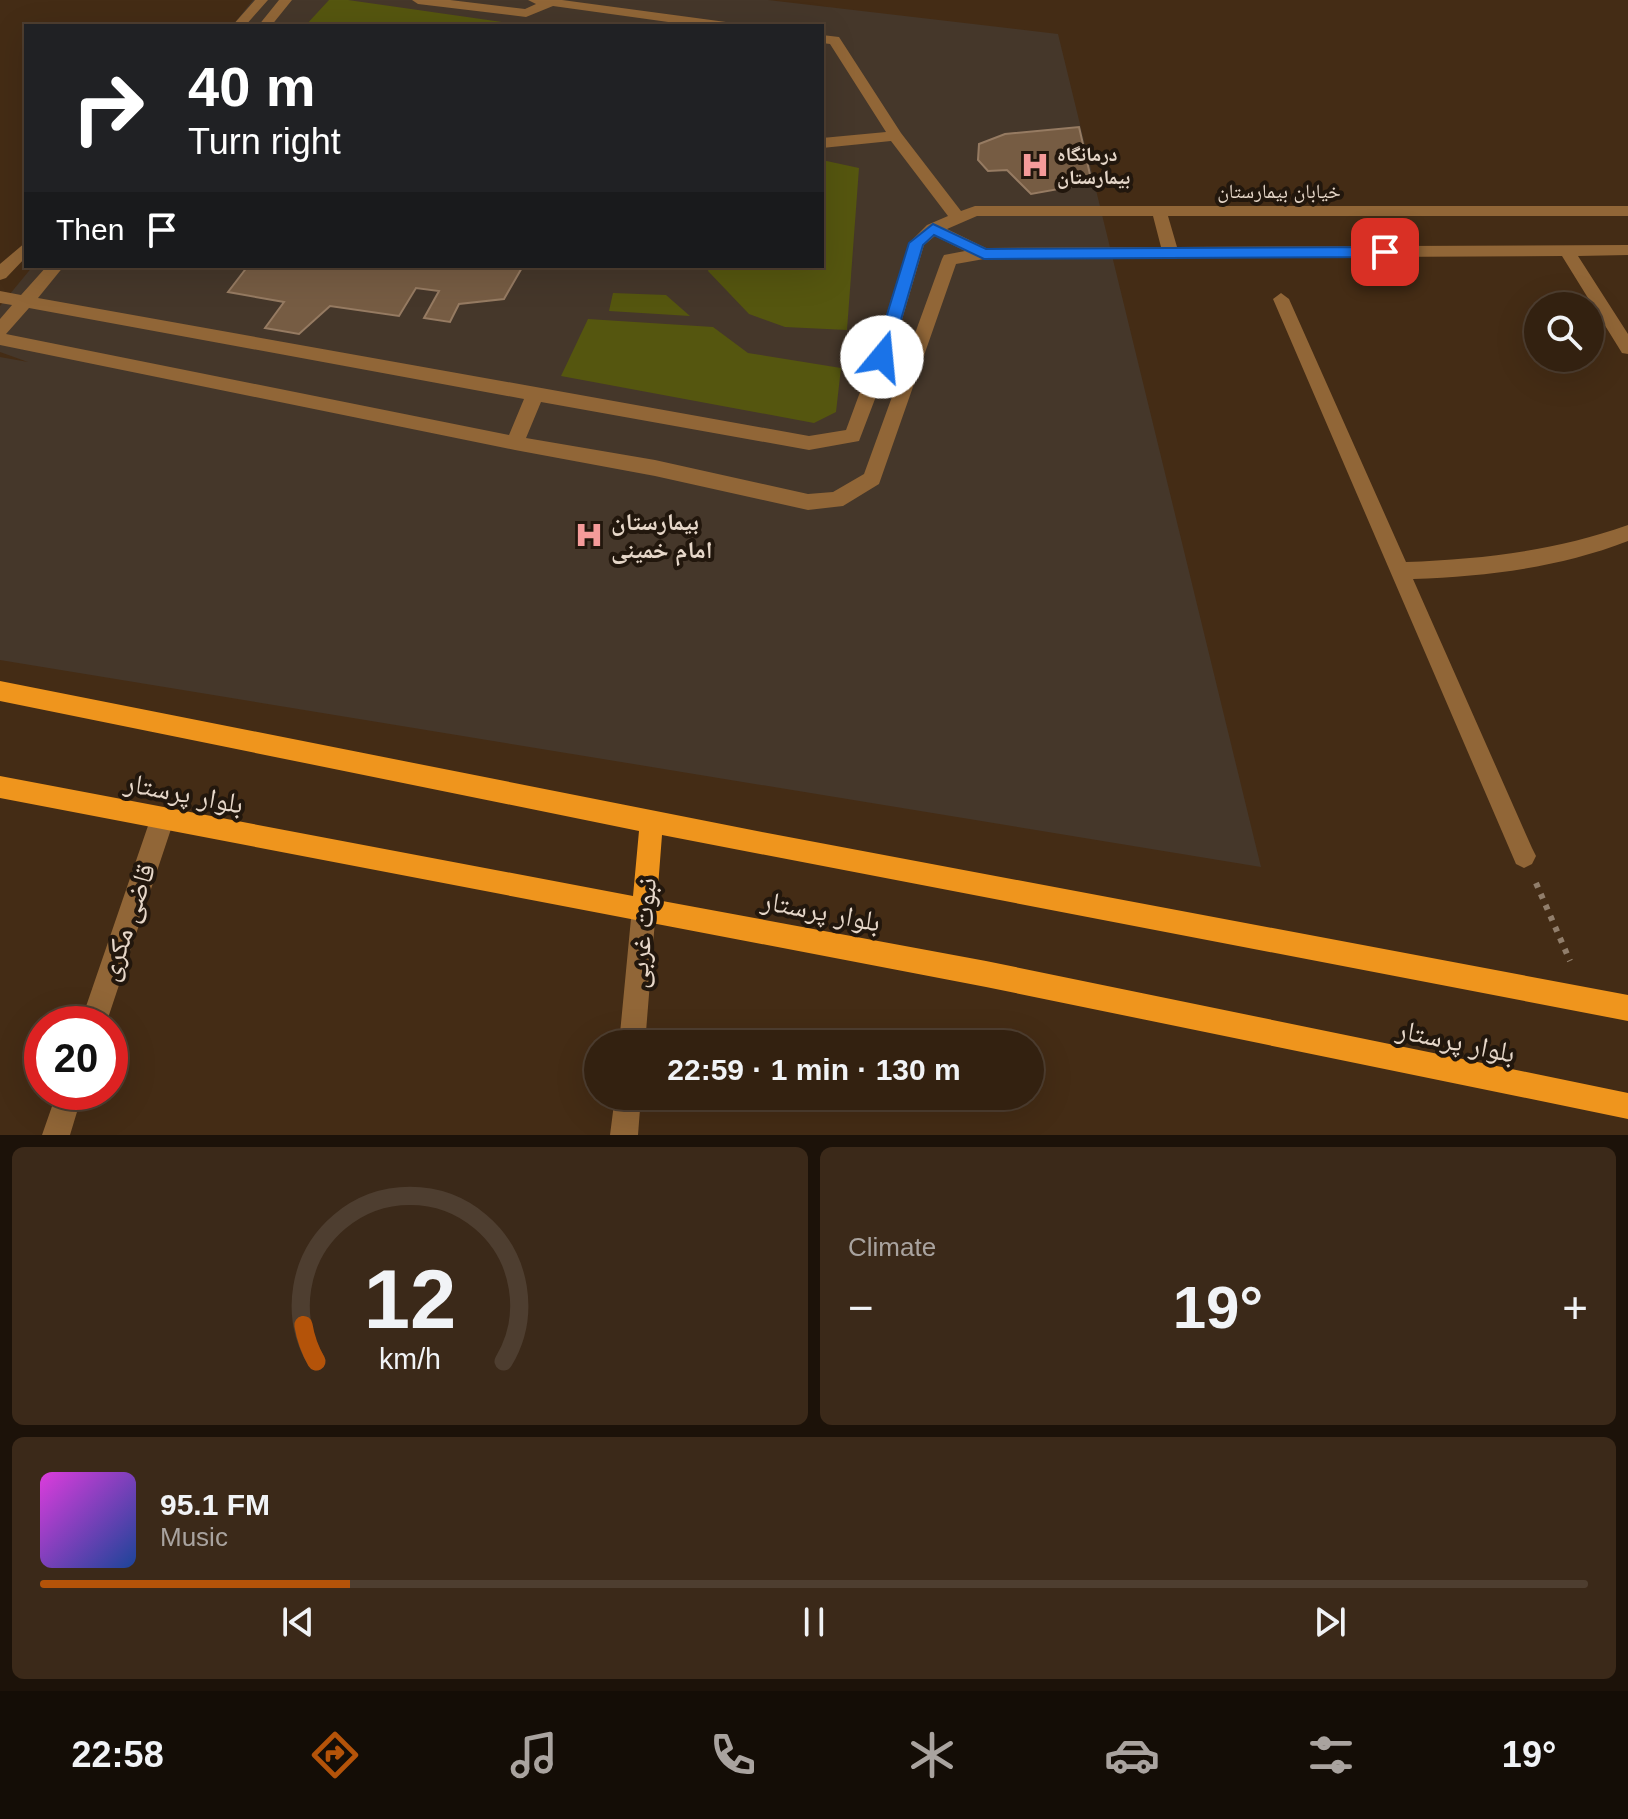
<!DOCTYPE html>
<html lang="en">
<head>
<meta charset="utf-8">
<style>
	body { margin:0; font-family:Arial,"Noto Naskh Arabic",sans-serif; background:#3b2919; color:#f1f3f6; height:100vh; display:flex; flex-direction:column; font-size:30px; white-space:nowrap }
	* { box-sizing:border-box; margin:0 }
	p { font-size:26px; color:#a9a39f }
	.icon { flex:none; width:44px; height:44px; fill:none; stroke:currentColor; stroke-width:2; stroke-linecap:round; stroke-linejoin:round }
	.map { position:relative; height:1135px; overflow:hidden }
	.sheet { display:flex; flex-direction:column; gap:12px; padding:12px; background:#1c1209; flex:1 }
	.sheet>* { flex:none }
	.top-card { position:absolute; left:24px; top:24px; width:800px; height:244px; border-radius:0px; box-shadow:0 8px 32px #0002,0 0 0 2px #4e3e30; background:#202124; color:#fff; overflow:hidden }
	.tools { position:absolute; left:1524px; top:292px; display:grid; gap:16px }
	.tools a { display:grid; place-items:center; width:80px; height:80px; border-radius:50%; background:#332110; box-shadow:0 8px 32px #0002,0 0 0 2px #4e3e30; font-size:40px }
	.speed { position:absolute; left:24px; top:1006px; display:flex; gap:16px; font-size:40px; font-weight:700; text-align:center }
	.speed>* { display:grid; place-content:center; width:104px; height:104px; border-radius:50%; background:#332110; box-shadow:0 8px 32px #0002,0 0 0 2px #4e3e30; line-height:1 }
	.speed .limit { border:12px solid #d22; background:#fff; color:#111 }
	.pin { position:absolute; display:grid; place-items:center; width:68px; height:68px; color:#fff; margin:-34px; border-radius:16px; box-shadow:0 4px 12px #0006 }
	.me { position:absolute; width:88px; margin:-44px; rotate:17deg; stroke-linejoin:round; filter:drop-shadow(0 0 6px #0008) }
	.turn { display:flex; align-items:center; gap:28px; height:168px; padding:0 32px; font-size:36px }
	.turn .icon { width:104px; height:104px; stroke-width:2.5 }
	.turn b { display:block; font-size:56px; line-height:68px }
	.then { display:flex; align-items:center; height:76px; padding:0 32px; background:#0003; gap:16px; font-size:30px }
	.big { font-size:60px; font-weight:700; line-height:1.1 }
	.sheet .card { flex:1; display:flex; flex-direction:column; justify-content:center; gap:12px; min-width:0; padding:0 28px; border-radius:12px; background:#3b2919 }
	.sheet .dial { align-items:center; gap:0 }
	.dial svg { height:208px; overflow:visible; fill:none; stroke:#4e3e30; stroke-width:7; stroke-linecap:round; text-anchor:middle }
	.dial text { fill:#f1f3f6; stroke:none }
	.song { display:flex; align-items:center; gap:24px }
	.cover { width:96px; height:96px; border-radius:12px; background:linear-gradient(135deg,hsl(300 70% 55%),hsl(220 70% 35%)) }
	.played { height:8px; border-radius:4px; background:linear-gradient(90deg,#b45309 20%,#4e3e30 20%) }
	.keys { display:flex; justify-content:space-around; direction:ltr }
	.heat { display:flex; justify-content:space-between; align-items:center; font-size:44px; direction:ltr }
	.sheet .tiles { flex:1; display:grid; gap:12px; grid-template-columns:1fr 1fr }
	.card:last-child { grid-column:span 2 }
	.trip { position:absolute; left:584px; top:1030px; width:460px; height:80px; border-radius:40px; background:#332110; box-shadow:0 8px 32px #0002,0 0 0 2px #4e3e30; font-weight:700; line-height:80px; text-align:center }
	.tab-bar { display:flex; height:128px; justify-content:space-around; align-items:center; background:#140d06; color:#a9a39f }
	.tab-bar .icon { width:56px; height:56px }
	.tab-bar .selected { color:#b45309 }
	.tab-bar b { font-size:36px; color:#f1f3f6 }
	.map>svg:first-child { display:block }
</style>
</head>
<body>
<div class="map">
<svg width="1628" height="1135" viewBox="0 0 1628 1135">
	<rect width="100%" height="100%" fill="#442c15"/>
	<path fill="#45372a" d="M 253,0 L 768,0 L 1058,34 L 1261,867 L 0,660 L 0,357 L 28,362 L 0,352 L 0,306 L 33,266 L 822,266 L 822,26 L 232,26 Z"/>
	<path fill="#55560f" d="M 329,0 L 348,0 L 502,22 L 499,26 L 305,26 Z
		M 822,160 L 859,168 L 847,330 L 785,327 L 749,314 L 708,271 L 710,266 L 822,266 Z
		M 613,293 L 666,295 L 690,316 L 609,311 Z
		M 588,319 L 713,327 L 748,353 L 841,368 L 836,412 L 814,423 L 561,376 Z"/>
	<path fill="#765c43" stroke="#967b62" stroke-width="2" d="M 1079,127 L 1092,183 L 1031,194 L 1007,170 L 988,171 L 978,160 L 979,144 L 1005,134 Z
		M 248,266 L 523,266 L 504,299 L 459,304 L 450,322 L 424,318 L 439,291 L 416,288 L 399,316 L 330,306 L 299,334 L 265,328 L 284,302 L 228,292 Z"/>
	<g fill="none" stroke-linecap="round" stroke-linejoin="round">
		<path stroke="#917e6b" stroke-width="6" stroke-dasharray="5 7" stroke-linecap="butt" d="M 1536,883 L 1570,961"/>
		<path fill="#916637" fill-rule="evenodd" d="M 255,0 L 268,0 L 245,26 L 232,26 Z
			M 279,0 L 292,0 L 271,26 L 258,26 Z
			M 412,0 L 450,0 L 525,9 L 536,4 L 528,0 L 562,0 L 726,22 L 732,26 L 697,26 L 553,6 L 526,17 L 418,4 Z
			M 822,35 L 839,37 L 901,133 L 961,211 L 975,206 L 1628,206 L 1628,216 L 1168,216 L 1177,247 L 1628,245 L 1628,255 L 1578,256 L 1628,334 L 1628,354 L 1622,353 L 1562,256 L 984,259 L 956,264 L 879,484 L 843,506 L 808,510 L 655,476 L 515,450 L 0,345 L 0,319 L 12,305 L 0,303 L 0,291 L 21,295 L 47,266 L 64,266 L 38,298 L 809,436 L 846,430 L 873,357 L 909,243 L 927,225 L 948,216 L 891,141 L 822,148 L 822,138 L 886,132 L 830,44 L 822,43 ZM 977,216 L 1153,216 L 1161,247 L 986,248 L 947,229 ZM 935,236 L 965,251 L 944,255 L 942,259 L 864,474 L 833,492 L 808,494 L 655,460 L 526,438 L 541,402 L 809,450 L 859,441 L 891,357 L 924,245 ZM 29,308 L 524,399 L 509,435 L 6,334 Z
			M 26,242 L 26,257 L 6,278 L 0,280 L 0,264 Z
			M 1281,293 L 1289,299 L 1406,562 C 1484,559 1554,551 1628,525 L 1628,541 C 1558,568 1488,576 1413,579 L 1532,848 L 1536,856 L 1532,864 L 1524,868 L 1516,864 L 1273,299 Z
			M 162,808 L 170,812 L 174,820 L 106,1024 L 80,1024 L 150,820 L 154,812 Z
			M 644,896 L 653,899 L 656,908 L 645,1044 L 619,1044 L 632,908 L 635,899 Z
			M 57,1092 L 83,1092 L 70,1135 L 42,1135 Z
			M 615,1096 L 641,1096 L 638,1135 L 610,1135 Z"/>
		<path fill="#ef951d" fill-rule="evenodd" d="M 0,681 L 762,832 L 1628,995 L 1628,1021 L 662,835 L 657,900 L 986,961 L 1628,1093 L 1628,1119 L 986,987 L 0,798 L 0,776 L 633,896 L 639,831 L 0,701 Z"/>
	</g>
	<path fill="#1a73e8" stroke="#114b97" stroke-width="2" d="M 933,224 L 986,249 L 1385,247 L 1392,252 L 1385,257 L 984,259 L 934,235 L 923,245 L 890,357 L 887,362 L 876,362 L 874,357 L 909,243 Z"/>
	<defs>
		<symbol id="hospital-bare" viewBox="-9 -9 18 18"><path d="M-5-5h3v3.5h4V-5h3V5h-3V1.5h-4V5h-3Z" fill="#f59b9a" stroke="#22170d" stroke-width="2.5" paint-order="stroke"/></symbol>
	</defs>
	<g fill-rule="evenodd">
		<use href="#hospital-bare" x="1015" y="145" width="40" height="40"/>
		<use href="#hospital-bare" x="569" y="515" width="40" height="40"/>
	</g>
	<g text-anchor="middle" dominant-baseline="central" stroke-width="8" stroke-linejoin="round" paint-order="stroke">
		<g font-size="20" font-weight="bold" fill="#e6d7c9" stroke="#22170d" text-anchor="start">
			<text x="1057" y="154">درمانگاه<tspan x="1057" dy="23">بیمارستان</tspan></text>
		</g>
		<g font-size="20" fill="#e6d7c9" stroke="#22170d">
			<text x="1279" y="191">خیابان بیمارستان</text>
		</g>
		<g font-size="24" font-weight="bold" fill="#e6d7c9" stroke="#22170d" text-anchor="start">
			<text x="611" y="521">بیمارستان<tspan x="611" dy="28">امام خمینی</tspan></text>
		</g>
		<g font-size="28" fill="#e6d7c9" stroke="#22170d">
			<text transform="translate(184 793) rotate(11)">بلوار پرستار</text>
			<text transform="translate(821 911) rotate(11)">بلوار پرستار</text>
			<text transform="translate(127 922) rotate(-71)">قاضی مکری</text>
			<text transform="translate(642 933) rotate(-85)">نبوت غربی</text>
			<text transform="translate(1456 1041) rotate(12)">بلوار پرستار</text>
		</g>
	</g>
</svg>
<div class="tools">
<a><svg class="icon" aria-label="search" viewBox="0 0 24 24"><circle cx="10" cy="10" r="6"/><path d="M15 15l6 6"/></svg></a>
</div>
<div class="speed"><div class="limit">20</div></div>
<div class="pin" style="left:1385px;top:252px;background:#d93025"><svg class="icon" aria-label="arrive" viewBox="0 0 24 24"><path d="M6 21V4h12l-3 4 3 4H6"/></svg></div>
<svg class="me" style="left:882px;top:357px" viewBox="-20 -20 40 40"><circle r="19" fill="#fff"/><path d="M0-13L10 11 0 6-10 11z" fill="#1a73e8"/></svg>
<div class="trip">22:59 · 1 min · 130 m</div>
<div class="top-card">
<div class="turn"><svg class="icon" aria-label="right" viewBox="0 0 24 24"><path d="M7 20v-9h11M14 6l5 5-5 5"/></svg><div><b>40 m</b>Turn right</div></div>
<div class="then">Then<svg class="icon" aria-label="arrive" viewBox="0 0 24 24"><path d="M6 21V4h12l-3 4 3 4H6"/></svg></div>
</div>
</div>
<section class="sheet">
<div class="tiles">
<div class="card dial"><svg viewBox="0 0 100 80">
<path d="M14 69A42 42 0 1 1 86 69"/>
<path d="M14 69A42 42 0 0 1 9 55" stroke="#b45309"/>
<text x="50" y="56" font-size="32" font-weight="700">12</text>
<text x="50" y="72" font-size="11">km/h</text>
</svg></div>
<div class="card"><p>Climate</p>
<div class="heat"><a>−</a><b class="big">19°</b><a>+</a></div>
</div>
<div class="card">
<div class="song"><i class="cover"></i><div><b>95.1 FM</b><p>Music</p></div></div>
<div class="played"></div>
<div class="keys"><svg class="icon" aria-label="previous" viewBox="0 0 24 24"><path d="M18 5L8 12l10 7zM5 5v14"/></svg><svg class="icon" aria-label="pause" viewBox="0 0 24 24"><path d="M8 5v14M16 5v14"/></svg><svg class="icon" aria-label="next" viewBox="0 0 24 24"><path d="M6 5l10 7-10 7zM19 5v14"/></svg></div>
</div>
</div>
</section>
<nav class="tab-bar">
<b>22:58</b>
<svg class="icon selected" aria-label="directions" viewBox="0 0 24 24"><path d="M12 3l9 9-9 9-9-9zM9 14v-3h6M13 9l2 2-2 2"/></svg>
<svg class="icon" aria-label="music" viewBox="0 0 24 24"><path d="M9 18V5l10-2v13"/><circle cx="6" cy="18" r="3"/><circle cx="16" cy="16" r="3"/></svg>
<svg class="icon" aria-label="phone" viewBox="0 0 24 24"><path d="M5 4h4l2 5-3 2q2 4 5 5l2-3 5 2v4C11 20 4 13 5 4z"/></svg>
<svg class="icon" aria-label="climate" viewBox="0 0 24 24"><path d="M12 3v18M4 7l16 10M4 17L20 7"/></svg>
<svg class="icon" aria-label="car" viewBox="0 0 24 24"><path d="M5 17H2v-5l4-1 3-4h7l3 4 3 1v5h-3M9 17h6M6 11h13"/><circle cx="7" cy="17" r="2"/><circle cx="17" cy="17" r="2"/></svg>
<svg class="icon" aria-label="filters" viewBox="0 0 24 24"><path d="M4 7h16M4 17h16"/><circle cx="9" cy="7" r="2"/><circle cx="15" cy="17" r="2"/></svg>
<b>19°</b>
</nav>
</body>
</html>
